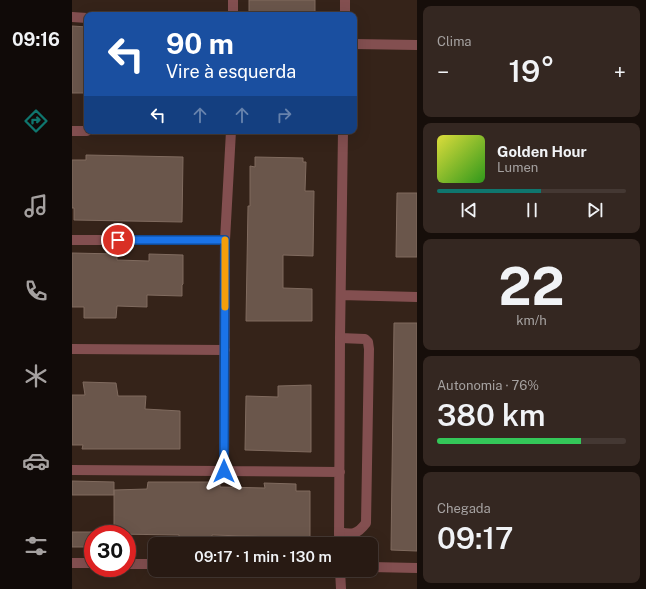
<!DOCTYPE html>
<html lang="pt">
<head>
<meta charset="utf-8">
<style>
	body { margin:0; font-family:"Public Sans",sans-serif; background:#342721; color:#f1f3f6; height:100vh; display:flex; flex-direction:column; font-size:15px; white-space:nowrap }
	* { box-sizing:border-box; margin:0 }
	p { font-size:13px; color:#a5a1a0 }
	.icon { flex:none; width:22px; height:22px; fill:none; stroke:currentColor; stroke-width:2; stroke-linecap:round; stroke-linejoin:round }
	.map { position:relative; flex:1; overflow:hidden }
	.panel { display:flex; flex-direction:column; gap:6px; padding:6px; background:#160e0a; width:229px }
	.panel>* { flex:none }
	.top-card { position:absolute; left:12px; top:12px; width:273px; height:122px; border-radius:8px; box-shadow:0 4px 16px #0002,0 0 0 1px #443833; background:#1a4fa0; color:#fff; overflow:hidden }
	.speed { position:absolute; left:12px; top:525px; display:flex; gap:8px; font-size:20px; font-weight:700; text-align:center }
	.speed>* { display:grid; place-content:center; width:52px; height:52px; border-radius:50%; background:#281a13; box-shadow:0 4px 16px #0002,0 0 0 1px #443833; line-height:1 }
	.speed .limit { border:6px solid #d22; background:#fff; color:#111 }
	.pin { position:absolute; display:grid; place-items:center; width:34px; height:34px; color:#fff; margin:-17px; border:2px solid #fff; border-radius:50%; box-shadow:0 1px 4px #0007 }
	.me { position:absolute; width:44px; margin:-22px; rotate:0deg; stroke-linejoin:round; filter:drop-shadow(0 0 3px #0008) }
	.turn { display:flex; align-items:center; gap:14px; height:84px; padding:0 16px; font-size:18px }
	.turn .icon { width:52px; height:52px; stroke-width:2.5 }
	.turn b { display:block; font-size:28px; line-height:34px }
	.lanes { display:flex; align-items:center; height:38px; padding:0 16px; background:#0003; justify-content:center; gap:20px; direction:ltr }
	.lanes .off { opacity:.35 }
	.big { font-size:30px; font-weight:600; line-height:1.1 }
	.panel .tile { flex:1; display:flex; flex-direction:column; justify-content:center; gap:6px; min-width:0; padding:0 14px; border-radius:8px; background:#342721 }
	.panel .dial { align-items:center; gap:0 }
	.dial b { font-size:52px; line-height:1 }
	.song { display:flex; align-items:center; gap:12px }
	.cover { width:48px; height:48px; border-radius:6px; background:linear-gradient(135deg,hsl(60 70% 55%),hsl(110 70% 35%)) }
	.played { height:4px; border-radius:2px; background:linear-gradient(90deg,#0f766e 55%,#443833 55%) }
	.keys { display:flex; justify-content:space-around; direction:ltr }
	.heat { display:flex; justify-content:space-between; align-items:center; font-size:22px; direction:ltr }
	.charge { height:6px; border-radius:3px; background:linear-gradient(90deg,#34c759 76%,#443833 0) }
	.trip { position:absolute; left:76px; top:537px; width:230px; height:40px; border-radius:8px; background:#281a13; box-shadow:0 4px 16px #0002,0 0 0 1px #443833; font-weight:600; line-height:40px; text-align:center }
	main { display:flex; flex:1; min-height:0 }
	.dock { display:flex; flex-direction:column; width:72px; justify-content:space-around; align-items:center; background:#100a08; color:#a5a1a0 }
	.dock .icon { width:28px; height:28px }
	.dock .selected { color:#0f766e }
	.dock b { font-size:18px; color:#f1f3f6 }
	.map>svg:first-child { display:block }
</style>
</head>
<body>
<main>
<nav class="dock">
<b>09:16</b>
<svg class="icon selected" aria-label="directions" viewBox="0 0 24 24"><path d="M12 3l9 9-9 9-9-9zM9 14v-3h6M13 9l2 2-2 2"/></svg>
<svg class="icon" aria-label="music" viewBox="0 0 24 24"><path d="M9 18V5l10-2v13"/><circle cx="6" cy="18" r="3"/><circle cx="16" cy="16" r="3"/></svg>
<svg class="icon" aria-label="phone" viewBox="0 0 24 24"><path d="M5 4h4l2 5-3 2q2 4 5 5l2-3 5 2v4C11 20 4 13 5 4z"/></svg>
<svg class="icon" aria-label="climate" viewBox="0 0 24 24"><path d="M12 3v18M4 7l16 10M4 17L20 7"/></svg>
<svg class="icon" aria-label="car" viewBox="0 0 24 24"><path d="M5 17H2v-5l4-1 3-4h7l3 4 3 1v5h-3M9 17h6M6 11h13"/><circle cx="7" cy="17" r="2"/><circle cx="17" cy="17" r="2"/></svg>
<svg class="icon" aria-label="filters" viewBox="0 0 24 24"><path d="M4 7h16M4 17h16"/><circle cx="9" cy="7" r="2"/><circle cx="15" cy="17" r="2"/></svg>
</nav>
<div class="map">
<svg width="345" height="589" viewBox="0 0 345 589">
	<rect width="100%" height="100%" fill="#352319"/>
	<path fill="#6a564b" stroke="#806b5f" d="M 177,0 L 243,0 L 243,15 L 177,15 Z
		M 0,26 L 15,27 L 15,93 L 0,93 Z
		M 14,155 L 111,157 L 110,222 L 2,220 L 2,208 L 0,208 L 0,160 L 14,160 Z
		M 183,157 L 231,158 L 231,162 L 234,162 L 233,191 L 242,191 L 241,256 L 211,255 L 211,288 L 240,289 L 240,321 L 174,321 L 176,206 L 178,206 L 178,166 L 183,167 Z
		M 325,193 L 345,193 L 345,257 L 324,257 Z
		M 0,253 L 45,254 L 45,260 L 77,261 L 77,254 L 111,255 L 111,284 L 110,285 L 110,296 L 75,295 L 75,307 L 45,306 L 44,318 L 12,318 L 12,307 L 0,307 Z
		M 322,323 L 345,323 L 345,551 L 319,550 Z
		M 11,382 L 44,383 L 46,396 L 74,396 L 73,409 L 108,411 L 108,449 L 10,449 L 11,445 L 0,445 L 0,395 L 13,395 Z
		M 239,385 L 239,452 L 173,450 L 174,396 L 206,397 L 206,386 Z
		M 0,481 L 42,482 L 42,495 L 0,495 Z
		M 76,482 L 140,482 L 148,483 L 148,487 L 193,488 L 192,483 L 224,484 L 224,491 L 238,491 L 238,544 L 205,544 L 205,537 L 140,535 L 140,544 L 107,544 L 107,535 L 42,534 L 42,490 L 75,489 Z
		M 0,532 L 21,532 L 21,547 L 0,547 Z"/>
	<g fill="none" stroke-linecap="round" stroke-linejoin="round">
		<path stroke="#834f50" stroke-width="10" d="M 267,532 C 280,535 285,535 294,523 L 297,349 L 296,342 L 293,339 L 268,338
			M 0,563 L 21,563
			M 55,564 L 83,564
			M 299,567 L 345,568"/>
		<path stroke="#834f50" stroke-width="10" d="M 161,0 L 161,15
			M 273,15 L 273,0
			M 0,17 L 15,18
			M 282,44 L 345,45
			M 0,131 L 15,131
			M 0,240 L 153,240
			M 269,295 L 345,297
			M 0,349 L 153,350
			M 0,470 L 268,472
			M 152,471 L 153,240 L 159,131
			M 267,544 L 268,338 L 271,131
			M 268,570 L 269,589"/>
	</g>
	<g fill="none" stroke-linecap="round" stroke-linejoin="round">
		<defs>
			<path id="route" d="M 46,240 L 153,240 L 152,471"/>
		</defs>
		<use href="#route" stroke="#114b97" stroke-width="10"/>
		<use href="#route" stroke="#1a73e8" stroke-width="7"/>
		<path stroke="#f59e0b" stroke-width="7" d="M 153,240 L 153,307"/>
	</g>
</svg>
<div class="speed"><div class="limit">30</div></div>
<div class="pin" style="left:46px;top:240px;background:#d93025"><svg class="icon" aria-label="arrive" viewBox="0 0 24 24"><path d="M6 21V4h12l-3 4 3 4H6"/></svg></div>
<svg class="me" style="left:152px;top:471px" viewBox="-20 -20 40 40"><path d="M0-17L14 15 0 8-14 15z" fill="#1a73e8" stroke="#fff" stroke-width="4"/></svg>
<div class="trip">09:17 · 1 min · 130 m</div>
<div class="top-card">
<div class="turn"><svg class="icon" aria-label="left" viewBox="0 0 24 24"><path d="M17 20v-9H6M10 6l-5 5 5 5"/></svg><div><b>90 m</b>Vire à esquerda</div></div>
<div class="lanes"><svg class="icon" aria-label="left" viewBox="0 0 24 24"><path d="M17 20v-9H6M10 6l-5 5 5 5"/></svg><svg class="icon off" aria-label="ahead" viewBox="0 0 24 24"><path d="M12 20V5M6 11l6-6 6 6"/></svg><svg class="icon off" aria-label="ahead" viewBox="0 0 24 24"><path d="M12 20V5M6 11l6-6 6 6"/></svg><svg class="icon off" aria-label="right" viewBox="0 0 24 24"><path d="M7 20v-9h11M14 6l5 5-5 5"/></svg></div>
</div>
</div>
<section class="panel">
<div class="tile"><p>Clima</p>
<div class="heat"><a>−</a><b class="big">19°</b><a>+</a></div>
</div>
<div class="tile">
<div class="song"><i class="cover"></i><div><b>Golden Hour</b><p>Lumen</p></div></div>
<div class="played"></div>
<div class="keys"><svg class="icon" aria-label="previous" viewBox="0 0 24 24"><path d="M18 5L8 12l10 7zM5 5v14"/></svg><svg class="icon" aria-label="pause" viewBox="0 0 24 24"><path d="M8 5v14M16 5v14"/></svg><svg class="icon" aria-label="next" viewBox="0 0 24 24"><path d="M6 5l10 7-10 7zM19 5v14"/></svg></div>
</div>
<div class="tile dial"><b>22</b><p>km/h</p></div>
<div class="tile"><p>Autonomia · 76%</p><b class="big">380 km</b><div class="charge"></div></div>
<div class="tile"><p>Chegada</p><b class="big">09:17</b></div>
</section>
</main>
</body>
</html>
